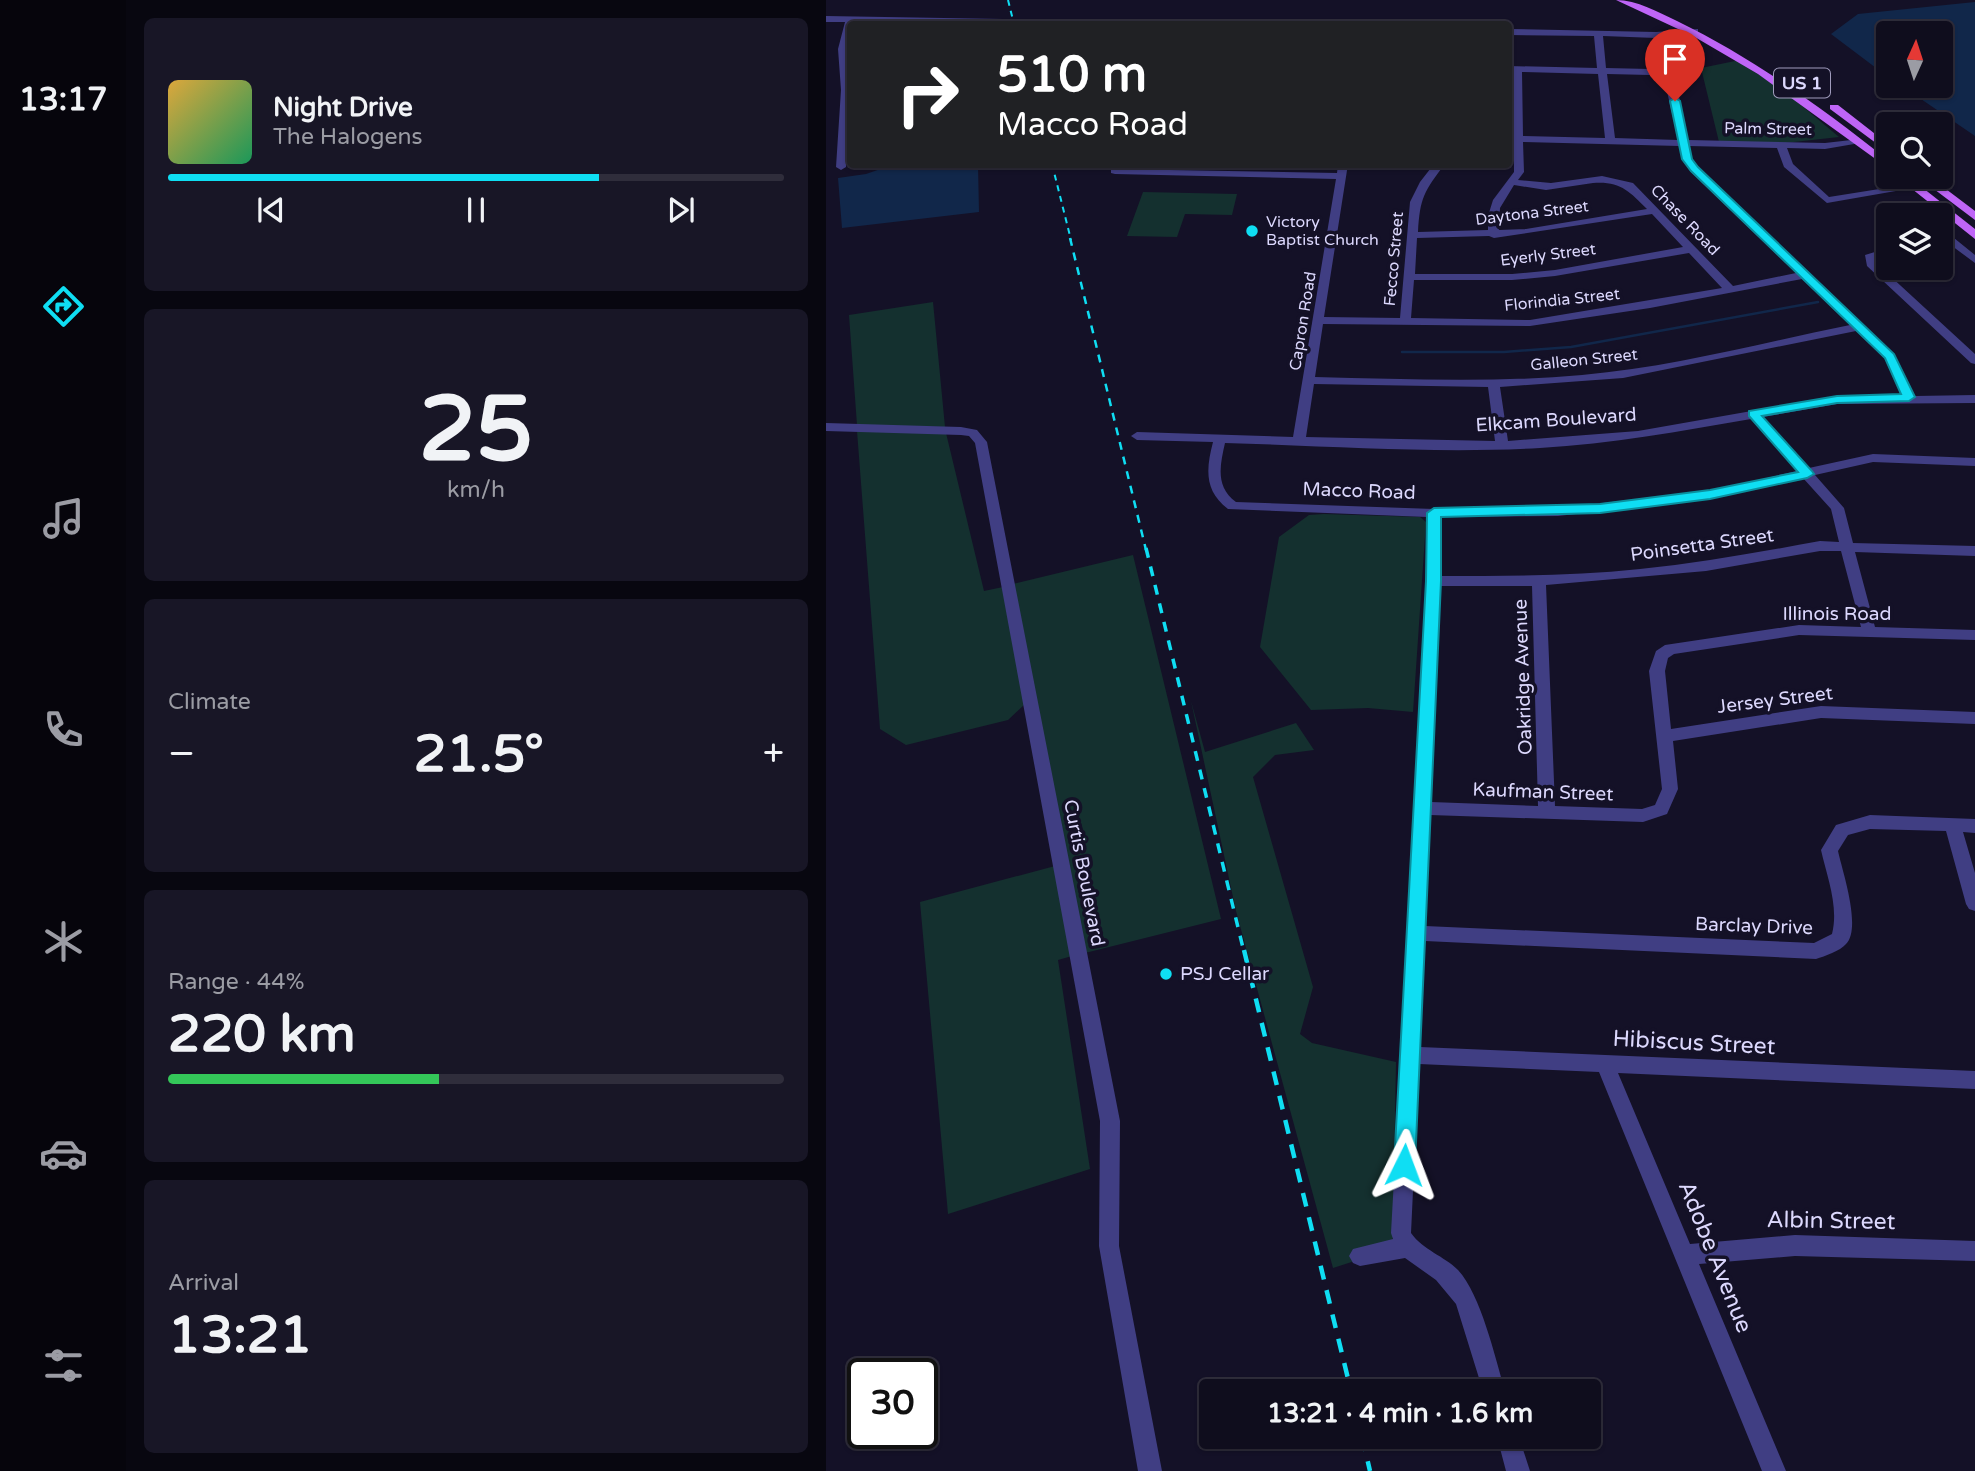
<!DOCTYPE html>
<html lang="en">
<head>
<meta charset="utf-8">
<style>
	body { margin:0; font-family:"Varela Round",sans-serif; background:#181626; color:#f1f3f6; height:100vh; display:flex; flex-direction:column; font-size:26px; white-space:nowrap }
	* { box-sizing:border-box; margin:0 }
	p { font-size:23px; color:#9b9ca4 }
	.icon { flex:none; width:38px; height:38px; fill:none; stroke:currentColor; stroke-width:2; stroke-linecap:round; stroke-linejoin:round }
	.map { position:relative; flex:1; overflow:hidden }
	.drawer { display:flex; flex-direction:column; gap:18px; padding:18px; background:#080710; width:700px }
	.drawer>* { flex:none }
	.banner { position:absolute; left:21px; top:21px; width:665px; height:147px; border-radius:7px; box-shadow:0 2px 5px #0004,0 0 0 2px #2f2d3b; background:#202124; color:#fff; overflow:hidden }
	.needle { width:46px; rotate:3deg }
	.controls { position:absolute; left:1050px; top:21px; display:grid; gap:14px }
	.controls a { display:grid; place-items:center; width:77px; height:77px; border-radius:7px; background:#0f0d1d; box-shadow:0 2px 5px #0004,0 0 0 2px #2f2d3b; font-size:35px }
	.speed { position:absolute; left:21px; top:1358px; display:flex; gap:14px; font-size:35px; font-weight:700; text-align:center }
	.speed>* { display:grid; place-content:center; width:91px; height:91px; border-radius:50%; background:#0f0d1d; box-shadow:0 2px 5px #0004,0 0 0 2px #2f2d3b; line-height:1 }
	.speed .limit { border:4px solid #111; border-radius:10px; background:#fff; color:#111 }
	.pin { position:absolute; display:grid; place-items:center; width:60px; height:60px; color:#fff; margin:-72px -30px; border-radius:50% 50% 50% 0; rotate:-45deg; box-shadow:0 0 7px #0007 }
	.pin .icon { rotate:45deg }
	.me { position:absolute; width:77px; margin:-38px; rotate:3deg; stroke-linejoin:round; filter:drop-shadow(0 0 5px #0008) }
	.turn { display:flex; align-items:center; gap:24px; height:147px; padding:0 35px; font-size:32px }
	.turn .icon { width:91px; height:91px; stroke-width:2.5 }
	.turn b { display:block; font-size:49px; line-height:60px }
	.big { font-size:52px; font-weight:800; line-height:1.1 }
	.drawer .card { flex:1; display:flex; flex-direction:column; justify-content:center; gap:10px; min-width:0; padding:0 24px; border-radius:10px; background:#181626 }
	.drawer .dial { align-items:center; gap:0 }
	.dial b { font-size:91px; line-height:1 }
	.song { display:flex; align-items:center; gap:21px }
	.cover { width:84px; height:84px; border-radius:10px; background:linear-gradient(135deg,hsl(40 70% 55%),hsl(150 70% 35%)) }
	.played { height:7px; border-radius:4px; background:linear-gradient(90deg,#0fdef3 70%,#2f2d3b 70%) }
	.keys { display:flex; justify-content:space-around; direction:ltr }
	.heat { display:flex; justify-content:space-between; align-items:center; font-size:38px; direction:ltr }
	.charge { height:10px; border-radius:5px; background:linear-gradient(90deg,#34c759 44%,#2f2d3b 0) }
	.trip { position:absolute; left:373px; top:1379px; width:402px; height:70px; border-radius:7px; background:#0f0d1d; box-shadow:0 2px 5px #0004,0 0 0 2px #2f2d3b; font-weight:800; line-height:70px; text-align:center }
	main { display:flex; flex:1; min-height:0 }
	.dock { display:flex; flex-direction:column; width:126px; justify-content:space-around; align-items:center; background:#06050c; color:#9b9ca4 }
	.dock .icon { width:49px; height:49px }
	.dock .active { color:#0fdef3 }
	.dock b { font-size:32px; color:#f1f3f6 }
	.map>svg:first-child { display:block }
</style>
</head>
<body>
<main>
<nav class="dock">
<b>13:17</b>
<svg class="icon active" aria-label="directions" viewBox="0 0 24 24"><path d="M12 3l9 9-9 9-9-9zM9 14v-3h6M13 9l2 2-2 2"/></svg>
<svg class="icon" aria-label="music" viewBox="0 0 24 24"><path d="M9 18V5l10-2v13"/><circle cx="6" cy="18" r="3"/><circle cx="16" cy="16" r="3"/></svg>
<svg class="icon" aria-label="phone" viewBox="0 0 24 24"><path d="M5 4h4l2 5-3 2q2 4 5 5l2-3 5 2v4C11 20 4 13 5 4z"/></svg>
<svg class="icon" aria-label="climate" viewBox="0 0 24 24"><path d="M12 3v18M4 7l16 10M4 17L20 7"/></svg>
<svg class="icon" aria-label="car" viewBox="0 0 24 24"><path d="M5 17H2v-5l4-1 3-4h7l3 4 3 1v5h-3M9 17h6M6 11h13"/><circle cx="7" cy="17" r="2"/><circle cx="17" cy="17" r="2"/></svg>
<svg class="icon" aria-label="filters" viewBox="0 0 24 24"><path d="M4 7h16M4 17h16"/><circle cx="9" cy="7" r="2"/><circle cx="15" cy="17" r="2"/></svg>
</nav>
<section class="drawer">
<div class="card">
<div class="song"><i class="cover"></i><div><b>Night Drive</b><p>The Halogens</p></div></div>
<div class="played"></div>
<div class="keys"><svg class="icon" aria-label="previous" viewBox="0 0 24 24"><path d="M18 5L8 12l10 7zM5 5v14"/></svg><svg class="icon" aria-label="pause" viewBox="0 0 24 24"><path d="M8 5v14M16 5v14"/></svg><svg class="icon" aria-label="next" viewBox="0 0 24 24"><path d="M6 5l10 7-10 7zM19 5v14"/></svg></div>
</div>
<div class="card dial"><b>25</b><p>km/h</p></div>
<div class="card"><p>Climate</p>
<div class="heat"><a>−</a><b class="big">21.5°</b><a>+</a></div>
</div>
<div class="card"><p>Range · 44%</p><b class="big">220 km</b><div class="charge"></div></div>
<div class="card"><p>Arrival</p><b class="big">13:21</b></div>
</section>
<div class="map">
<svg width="1149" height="1471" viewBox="0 0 1149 1471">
	<rect width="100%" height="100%" fill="#141127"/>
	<path fill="#14302f" d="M 914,60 L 951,85 L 1013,137 L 959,143 L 893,142 L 875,68 Z
		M 317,192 L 411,194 L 406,215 L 359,214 L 351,237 L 301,236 Z
		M 107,302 L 119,427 L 31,425 L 23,315 Z
		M 31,431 L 120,433 L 158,591 L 177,587 L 199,704 L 182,720 L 80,745 L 54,729 Z
		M 498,514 L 594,517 L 600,522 L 587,712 L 542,708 L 485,710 L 434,647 L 453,537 L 483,515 Z
		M 307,555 L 395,919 L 259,953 L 187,584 Z
		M 365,701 L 379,752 L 470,723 L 488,750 L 449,755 L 427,777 L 487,987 L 474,1034 L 486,1043 L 570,1062 L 568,1177 L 570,1187 L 566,1249 L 507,1268 L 410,911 Z
		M 229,866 L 246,956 L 232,960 L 264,1169 L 122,1214 L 94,902 Z"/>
	<path fill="#11274a" d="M 1149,2 L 1149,136 L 1076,86 L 1115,86 L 1115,33 L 1062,33 L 1062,77 L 1005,34 L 1032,14 Z
		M 69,164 L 152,165 L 153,212 L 16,228 L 12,178 L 40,174 Z"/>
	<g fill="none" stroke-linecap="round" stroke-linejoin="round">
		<path stroke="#11274a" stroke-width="2.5" d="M 576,352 L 678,352 L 745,347 L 992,302"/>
		<path fill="#403e83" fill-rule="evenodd" d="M 0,16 L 306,21 L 310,24 L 28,22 L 24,24 L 21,49 L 24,90 L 20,167 L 15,170 L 10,167 L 15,90 L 12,49 L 19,22 L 0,22 Z
			M 682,29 L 830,32 L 872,29 L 872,33 L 869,34 L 830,38 L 777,36 L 780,68 L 824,69 L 844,74 L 850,82 L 862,140 L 999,143 L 1034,139 L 1034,143 L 999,149 L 961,148 L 967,164 L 1003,197 L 1091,183 L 1092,185 L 1087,188 L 1001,203 L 958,167 L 951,148 L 863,146 L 866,159 L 872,167 L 1068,354 L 1089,396 L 1149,395 L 1149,403 L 1011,404 L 937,417 L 983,468 L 1047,454 L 1149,458 L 1149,466 L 1047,462 L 989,475 L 1018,508 L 1027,543 L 1149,546 L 1149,556 L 1029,552 L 1049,627 L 1149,630 L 1149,640 L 973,635 L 848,654 L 842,658 L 839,671 L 845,729 L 995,706 L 1149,712 L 1149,724 L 995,718 L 847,741 L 852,789 L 841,814 L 817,822 L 604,815 L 599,926 L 988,943 L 1006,934 C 1013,906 1001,877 995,850 L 1010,825 L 1044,815 L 1149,819 L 1149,833 L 1137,832 L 1149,873 L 1149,911 L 1143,909 L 1140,904 L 1120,831 L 1044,829 L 1022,835 L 1012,851 C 1016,870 1036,928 1020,944 C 1014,951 999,956 990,959 L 599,941 L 594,1047 L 1149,1071 L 1149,1089 L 792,1073 L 864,1244 L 969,1235 L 1149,1241 L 1149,1261 L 969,1256 L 873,1264 L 960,1471 L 936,1471 L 773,1072 L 593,1064 L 585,1233 C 597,1250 618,1256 632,1270 C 655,1295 669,1357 679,1391 L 657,1391 L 630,1304 L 610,1280 L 579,1258 L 534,1266 L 527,1263 L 523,1256 L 527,1249 L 567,1239 L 565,1233 L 601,581 L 601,517 L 402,509 C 378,491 380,469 387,442 L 311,440 L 305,436 L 311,432 L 467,437 L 510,179 L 289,174 L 285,173 L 285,169 L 511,173 L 512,164 L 522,164 L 498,317 L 574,318 L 584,202 L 594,182 L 608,164 L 619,164 C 598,191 594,198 592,232 L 662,230 L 662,216 L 667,200 L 688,172 L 688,142 L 682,142 L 682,136 L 687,136 L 687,72 L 682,72 L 682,66 L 771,68 L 768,36 L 682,35 ZM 696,72 L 772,74 L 779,138 L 697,136 ZM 781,74 L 824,75 L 838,78 L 852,140 L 789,138 ZM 697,142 L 853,146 L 856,159 L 864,171 L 970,273 L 907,286 L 807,183 L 776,176 L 725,183 L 692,180 L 698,172 ZM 767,183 C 794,181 803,191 821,209 L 700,229 L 673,230 L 674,208 L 688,185 L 720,190 ZM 826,214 L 857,247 L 729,270 L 686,274 L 589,274 L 591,238 L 663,236 L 668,238 ZM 863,253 L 896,288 L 704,320 L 585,318 L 588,280 L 686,280 L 729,276 ZM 976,279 L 1024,325 C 935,343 847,367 756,375 C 667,383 578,379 489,377 L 497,324 L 704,326 L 824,308 ZM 1030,331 L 1059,359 L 1076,396 L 1011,396 L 812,431 L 682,441 L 674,387 L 797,378 ZM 488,384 L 662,387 L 669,441 L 480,437 ZM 925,419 L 971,471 L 884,491 L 732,508 L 608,509 L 410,502 C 389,487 394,465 399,443 C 504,446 610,454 714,448 C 785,444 855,431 925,419 ZM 977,478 L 1005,509 L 1013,542 L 994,541 C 934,552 874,563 814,569 C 747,576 681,576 615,576 L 615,517 L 732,516 L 884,499 ZM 994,551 L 1015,551 L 1035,627 L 973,625 L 839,645 L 830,651 L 823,671 L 836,789 L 829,805 L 816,809 L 729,806 L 720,585 L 880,571 ZM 615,586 L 706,586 L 712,806 L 605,802 Z
			M 1115,238 L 1128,238 L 1149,255 L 1149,263 L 1122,243 L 1115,244 Z
			M 1062,248 L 1062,254 L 1049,259 L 1050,263 L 1149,354 L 1149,364 L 1145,363 L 1041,266 L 1039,255 Z
			M 0,423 L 135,427 L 151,430 L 161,442 L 294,1121 L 293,1246 L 336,1471 L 312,1471 L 273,1246 L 274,1121 L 149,443 L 143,436 L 135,435 L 0,431 Z
			M 671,1437 L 693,1437 L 704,1471 L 680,1471 Z"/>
		<path fill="#bf65f7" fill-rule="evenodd" d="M 790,0 C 811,0 832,12 851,21 C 927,58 995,107 1062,160 L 1062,168 L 932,74 L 867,36 Z
			M 1004,105 L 1012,105 L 1062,144 L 1062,152 L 1004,109 Z
			M 1071,177 L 1083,177 L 1149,229 L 1149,239 Z
			M 1092,177 L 1104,177 L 1149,211 L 1149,220 Z"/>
		<path stroke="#0fdef3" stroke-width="2" stroke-dasharray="6 5" stroke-linecap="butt" d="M 182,0 L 188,24
			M 226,164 L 245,240"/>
		<path stroke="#0fdef3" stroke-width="2.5" stroke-dasharray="8 7" stroke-linecap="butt" d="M 244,238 L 320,550"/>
		<path stroke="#0fdef3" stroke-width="3.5" stroke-dasharray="10 9" stroke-linecap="butt" d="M 320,548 L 418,952"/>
		<path stroke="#0fdef3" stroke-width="4.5" stroke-dasharray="14 11" stroke-linecap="butt" d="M 418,950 L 525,1391
			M 536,1437 L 544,1471"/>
	</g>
	<path fill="#0fdef3" stroke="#0a909e" stroke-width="2" d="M 849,98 L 854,101 L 866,159 L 872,167 L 1068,354 L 1089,397 L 1083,401 L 1011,403 L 936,416 L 986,471 L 988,474 L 981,478 L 884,499 L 774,513 L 615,517 L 615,581 L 589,1165 L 586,1171 L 578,1174 L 571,1171 L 568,1165 L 600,581 L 601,513 L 608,508 L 774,504 L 884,490 L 972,472 L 923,416 L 923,411 L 1011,396 L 1075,394 L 1059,358 L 865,171 L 856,159 L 844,101 Z"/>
	<g fill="#0fdef3" stroke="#141127" stroke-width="2.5">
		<circle cx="426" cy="231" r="7"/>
		<circle cx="340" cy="974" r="7"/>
	</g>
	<g text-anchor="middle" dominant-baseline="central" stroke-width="7" stroke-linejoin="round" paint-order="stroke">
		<g font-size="16" fill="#dcd8fd" stroke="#141127">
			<text transform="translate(942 129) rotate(1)">Palm Street</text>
			<text transform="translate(706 213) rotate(-7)">Daytona Street</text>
			<text transform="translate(859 220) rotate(46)">Chase Road</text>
			<text transform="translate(722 255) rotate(-7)">Eyerly Street</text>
			<text transform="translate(568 259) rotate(-85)">Fecco Street</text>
			<text transform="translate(736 300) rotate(-6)">Florindia Street</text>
			<text transform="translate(477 321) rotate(-81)">Capron Road</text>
			<text transform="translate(758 360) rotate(-6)">Galleon Street</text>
		</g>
		<g font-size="16" fill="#dcd8fd" stroke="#141127" text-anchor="start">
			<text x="440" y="222">Victory<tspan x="440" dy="18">Baptist Church</tspan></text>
		</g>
		<rect fill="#141127" stroke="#a09cbd" stroke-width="2" x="948" y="68.5" width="56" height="29" rx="5"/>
		<g font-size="18" font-weight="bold" fill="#dcd8fd">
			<text x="976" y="83">US 1</text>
		</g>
		<g font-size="19" fill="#dcd8fd" stroke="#141127">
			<text transform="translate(730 420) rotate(-4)">Elkcam Boulevard</text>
			<text transform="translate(533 491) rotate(2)">Macco Road</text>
			<text transform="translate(876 545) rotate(-8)">Poinsetta Street</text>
			<text x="1011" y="614">Illinois Road</text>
			<text transform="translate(697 677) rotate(-92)">Oakridge Avenue</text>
			<text transform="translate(949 700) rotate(-7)">Jersey Street</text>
			<text transform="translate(717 792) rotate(2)">Kaufman Street</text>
			<text transform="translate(258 873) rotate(79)">Curtis Boulevard</text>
			<text transform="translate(928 926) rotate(2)">Barclay Drive</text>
		</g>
		<g font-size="19" fill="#dcd8fd" stroke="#141127" text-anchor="start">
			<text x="354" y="974">PSJ Cellar</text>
		</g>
		<g font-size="23" fill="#dcd8fd" stroke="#141127">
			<text transform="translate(868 1043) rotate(3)">Hibiscus Street</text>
			<text transform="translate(1005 1221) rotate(1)">Albin Street</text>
			<text transform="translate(889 1257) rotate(68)">Adobe Avenue</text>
		</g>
	</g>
</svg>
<div class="controls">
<a><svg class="needle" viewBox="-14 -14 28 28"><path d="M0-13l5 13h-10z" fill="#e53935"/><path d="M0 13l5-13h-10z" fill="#9b9ca4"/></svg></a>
<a><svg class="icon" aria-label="search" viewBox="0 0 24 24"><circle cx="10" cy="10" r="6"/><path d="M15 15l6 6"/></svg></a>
<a><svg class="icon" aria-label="layers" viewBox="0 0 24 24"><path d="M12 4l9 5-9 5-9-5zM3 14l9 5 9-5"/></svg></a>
</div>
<div class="speed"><div class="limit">30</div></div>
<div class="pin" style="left:849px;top:101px;background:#d93025"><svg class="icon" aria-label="arrive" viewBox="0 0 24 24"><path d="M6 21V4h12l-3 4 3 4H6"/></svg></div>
<svg class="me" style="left:578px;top:1165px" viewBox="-20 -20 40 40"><path d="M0-17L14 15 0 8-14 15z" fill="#0fdef3" stroke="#fff" stroke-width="4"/></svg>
<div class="trip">13:21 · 4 min · 1.6 km</div>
<div class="banner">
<div class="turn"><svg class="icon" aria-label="right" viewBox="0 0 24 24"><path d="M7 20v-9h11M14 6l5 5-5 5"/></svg><div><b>510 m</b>Macco Road</div></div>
</div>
</div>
</main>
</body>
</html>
